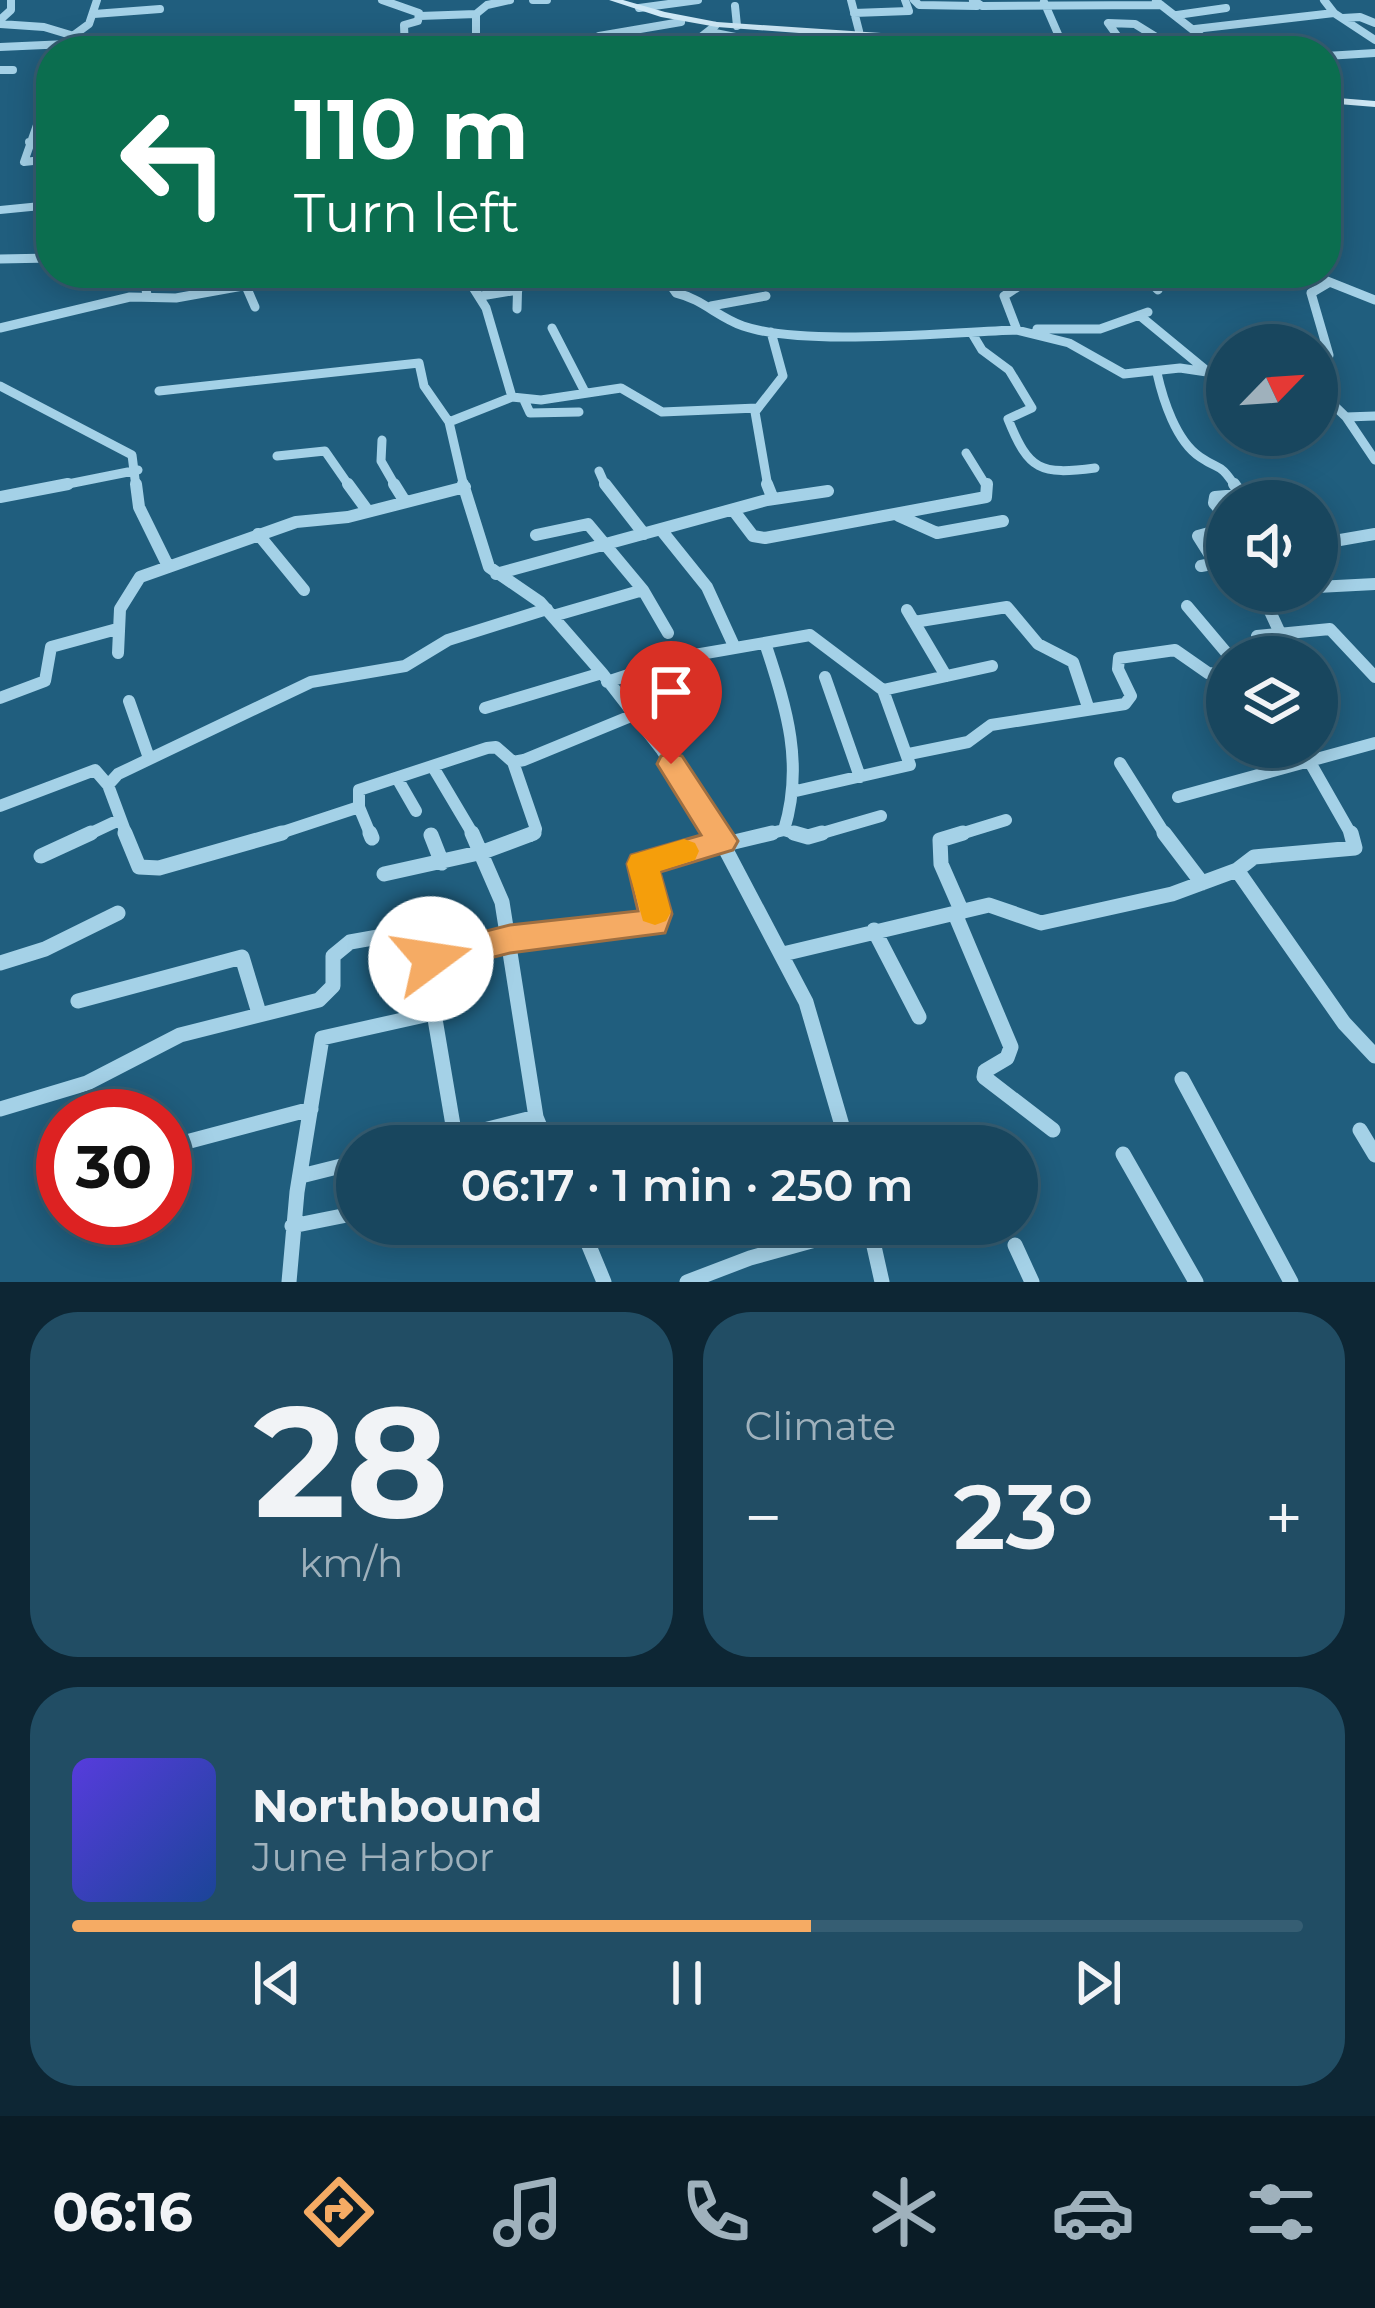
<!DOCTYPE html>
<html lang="en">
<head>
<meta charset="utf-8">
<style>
	body { margin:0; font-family:Montserrat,sans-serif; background:#214d64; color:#f1f3f6; height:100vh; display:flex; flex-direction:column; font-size:45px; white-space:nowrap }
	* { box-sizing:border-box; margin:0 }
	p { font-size:39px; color:#9fb1bc }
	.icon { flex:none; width:66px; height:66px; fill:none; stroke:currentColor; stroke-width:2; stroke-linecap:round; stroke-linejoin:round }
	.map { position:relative; height:1282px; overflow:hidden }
	.sheet { display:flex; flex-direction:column; gap:30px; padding:30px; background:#0d2634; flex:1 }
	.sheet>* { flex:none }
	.banner { position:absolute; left:36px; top:36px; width:1305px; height:252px; border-radius:48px; box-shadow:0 6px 30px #0003,0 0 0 3px #365e73; background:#0b6e4f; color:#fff; overflow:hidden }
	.needle { width:78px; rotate:65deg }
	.tools { position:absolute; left:1206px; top:324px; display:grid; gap:24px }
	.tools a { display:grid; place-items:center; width:132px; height:132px; border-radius:50%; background:#18465e; box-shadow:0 6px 30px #0003,0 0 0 3px #365e73; font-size:60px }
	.speed { position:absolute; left:36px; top:1089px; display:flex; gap:24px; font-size:60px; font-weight:700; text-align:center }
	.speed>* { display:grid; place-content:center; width:156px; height:156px; border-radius:50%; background:#18465e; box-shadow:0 6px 30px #0003,0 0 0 3px #365e73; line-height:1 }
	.speed .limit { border:18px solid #d22; background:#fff; color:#111 }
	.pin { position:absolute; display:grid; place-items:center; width:102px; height:102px; color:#fff; margin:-123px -51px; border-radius:50% 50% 50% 0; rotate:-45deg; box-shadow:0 0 12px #0007 }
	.pin .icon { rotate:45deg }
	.me { position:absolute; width:132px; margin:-66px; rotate:76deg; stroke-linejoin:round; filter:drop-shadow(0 0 9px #0008) }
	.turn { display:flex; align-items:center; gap:42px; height:252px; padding:0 60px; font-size:54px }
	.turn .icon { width:156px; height:156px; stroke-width:2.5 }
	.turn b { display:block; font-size:84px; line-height:102px }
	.big { font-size:90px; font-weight:600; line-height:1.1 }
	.sheet .tile { flex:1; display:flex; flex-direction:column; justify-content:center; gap:18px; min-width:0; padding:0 42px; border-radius:48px; background:#214d64 }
	.sheet .dial { align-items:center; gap:0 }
	.dial b { font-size:156px; line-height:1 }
	.song { display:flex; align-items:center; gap:36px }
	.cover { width:144px; height:144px; border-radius:18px; background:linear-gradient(135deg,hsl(250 70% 55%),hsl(220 70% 35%)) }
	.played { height:12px; border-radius:6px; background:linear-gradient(90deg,#f5ab64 60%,#365e73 60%) }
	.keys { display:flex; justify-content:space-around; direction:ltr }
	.heat { display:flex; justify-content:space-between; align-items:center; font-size:66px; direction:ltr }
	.sheet .tiles { flex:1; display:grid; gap:30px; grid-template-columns:1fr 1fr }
	.tile:last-child { grid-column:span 2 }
	.trip { position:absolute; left:336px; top:1125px; width:702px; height:120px; border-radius:60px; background:#18465e; box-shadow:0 6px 30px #0003,0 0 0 3px #365e73; font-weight:600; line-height:120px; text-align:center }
	.dock { display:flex; height:192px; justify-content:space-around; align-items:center; background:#0a1c26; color:#9fb1bc }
	.dock .icon { width:84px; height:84px }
	.dock .on { color:#f5ab64 }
	.dock b { font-size:54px; color:#f1f3f6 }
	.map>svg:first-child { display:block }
</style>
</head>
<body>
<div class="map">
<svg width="1375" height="1282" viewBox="0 0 1375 1282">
	<rect width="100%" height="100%" fill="#205e7e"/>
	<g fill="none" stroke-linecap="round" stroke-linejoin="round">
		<path stroke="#a4d1e7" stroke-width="8" d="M 382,0 L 419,13 L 418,21 L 404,25 L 405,51
			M 533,0 L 547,0
			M 851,0 L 859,31
			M 914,0 L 919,5 L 977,6
			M 973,0 L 982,6 L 1161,5
			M 1156,1 L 1220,51
			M 1044,2 L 1061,41 L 1054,41
			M 735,6 L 737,26
			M 639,8 L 698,0
			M 854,13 L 909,11 L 905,0
			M 1334,13 L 1375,40
			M 94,14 L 160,9
			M 476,14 L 476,51
			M 1177,15 L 1226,8
			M 420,16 L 476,14 L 487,5 L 510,0
			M 1343,18 L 1360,17 L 1375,23
			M 0,20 L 11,10 L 11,0
			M 0,24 L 44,27 L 104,45 L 104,51
			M 1195,29 L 1334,13 L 1324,0
			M 710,32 L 807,51
			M 74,35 L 89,24 L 97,0
			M 599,36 L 681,22
			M 0,47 L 223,37 L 210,51
			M 694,51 L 692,44 L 715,26
			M 1054,51 L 1060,44 L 1121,41 L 1108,23 L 1135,24 L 1156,37 L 1106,51
			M 1326,56 L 1375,53
			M 0,70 L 13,70
			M 51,85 L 24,162 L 51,159
			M 29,142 L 51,142
			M 1326,152 L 1338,150
			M 0,210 L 51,205"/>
		<path stroke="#a4d1e7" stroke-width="9" d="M 1326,212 L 1337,218
			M 0,259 L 51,258
			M 143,273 L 147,295
			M 662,273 L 676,293 C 702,299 719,318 743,326 C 804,347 947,332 1017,330 L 1004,296 L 1025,282 L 1026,273
			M 1140,273 L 1158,290
			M 1307,273 L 1375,300
			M 245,284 L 255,307
			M 481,296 L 518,290
			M 711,306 L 766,296
			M 517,309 L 518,274
			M 1139,315 L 1207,371
			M 0,328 L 130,297 L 176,298 L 315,273
			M 552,328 L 585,392
			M 1037,329 L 1100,329 L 1148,312
			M 1017,330 L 1069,343 L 1124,374 L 1180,368 L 1227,375
			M 973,335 L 982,350 L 1009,370 L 1032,408 L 1008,419 C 1029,471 1040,475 1095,468
			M 1157,373 C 1163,400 1176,441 1200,457 C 1222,472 1218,461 1236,487
			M 0,386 L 132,455 L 136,487
			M 1317,389 L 1346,417 L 1375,416
			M 159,391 L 419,363 L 424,386 L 449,422
			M 1321,391 L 1329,355 L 1311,293 L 1328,283
			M 512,397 L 541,400 L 621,388 L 662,412 L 757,408
			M 524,400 L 530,413 L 579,412
			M 1346,417 L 1375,460
			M 382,440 L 381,461 L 396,487
			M 966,453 L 987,487
			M 277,456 L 325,451 L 350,487
			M 599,471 L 606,487
			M 53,487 L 138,470
			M 464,487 L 449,422 L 512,397 L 486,308 L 464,273
			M 768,487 L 755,412 L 783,376 L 771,332"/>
		<path stroke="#a4d1e7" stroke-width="12" d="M 136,484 L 139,507 L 167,564
			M 348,484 L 367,510
			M 394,484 L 404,500
			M 463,484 L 489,567 L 540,602 L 602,673 L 661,749 L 719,836
			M 605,484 L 644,534
			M 767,484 L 773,499
			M 1234,484 L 1241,494
			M 0,497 L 68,484
			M 734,511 L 753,536 L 765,538 L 986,497 L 987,484
			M 899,516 L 937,533 L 1003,521
			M 1227,518 L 1214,503 L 1215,497 L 1285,491
			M 662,531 L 707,587 L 734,646
			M 258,534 L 304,590
			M 536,535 L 588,524 L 643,590 L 668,633
			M 1317,544 L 1375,534
			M 1215,563 L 1198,536 L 1227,528
			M 1201,566 L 1227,561
			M 496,574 L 767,500 L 828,491
			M 1317,587 L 1375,584
			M 1187,606 L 1230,657
			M 907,610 L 946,676
			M 553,616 L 643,590
			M 914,622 L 1007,607 L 1038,644 L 1073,662 L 1088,707
			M 1280,633 L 1262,594 L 1281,591
			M 766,646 C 787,709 804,765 784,830 L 804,836
			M 118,653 L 120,609 L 140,577 L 296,522 L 348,517 L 465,487
			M 1268,657 L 1257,636 L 1330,629 L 1375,677
			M 825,677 L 860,777
			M 607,682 L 683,657 L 810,635 L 883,690
			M 0,698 L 45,681 L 51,647 L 117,629
			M 129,701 L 149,758
			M 485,708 L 602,673
			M 1269,747 L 1282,766
			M 909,754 L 968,742 L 991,725 L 1125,704 L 1131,696 L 1118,669 L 1119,658 L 1175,650 L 1208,673 L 1227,675
			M 513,762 L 536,829 L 530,836
			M 1120,763 L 1166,836
			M 1311,764 L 1352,836
			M 433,767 L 474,836
			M 397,778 L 416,811
			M 796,791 L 910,765 L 883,690 L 992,666
			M 1178,797 L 1375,743
			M 0,806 L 95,770 L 108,785
			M 359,807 L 371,836
			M 85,836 L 119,820
			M 127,836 L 108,785 L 118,774 L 311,682 L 405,666 L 448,640 L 547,609
			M 271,836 L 359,807 L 359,790 L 487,748 L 496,747 L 513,762 L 524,760 L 631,716
			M 759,836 L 784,830
			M 812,836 L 881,816
			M 954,836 L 1006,820"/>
		<path stroke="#a4d1e7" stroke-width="15" d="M 125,833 L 139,867 L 159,868 L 282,833
			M 370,833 L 372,838
			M 472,833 L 502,902 L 536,1117 L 548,1146
			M 717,833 L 806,1002 L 848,1146
			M 794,833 L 808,837 L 822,833
			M 1164,833 L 1202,883
			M 431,835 L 442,863
			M 41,856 L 91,833
			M 1237,870 L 1344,1023 L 1375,1056
			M 384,874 L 483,852 L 534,833
			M 962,912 L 941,864 L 940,840 L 963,833
			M 955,914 L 1011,1047 L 1007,1058 L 985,1071 L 984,1077 L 1053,1130
			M 874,930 L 919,1017
			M 783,954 L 989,905 L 1041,923 L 1172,894 L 1237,870 L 1254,857 L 1355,848 L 1351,833
			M 431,959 L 434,1013 L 455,1137
			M 0,963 L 45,949 L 118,913
			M 78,1001 L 242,957 L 259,1013
			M 1182,1079 L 1291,1282
			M 0,1109 L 87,1083 L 180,1035 L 319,1000 L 333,986 L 333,956 L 350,942 L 423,929 L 431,959 L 439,959 L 510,939 L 646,927 L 655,915 L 642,864 L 772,833
			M 1360,1130 L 1375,1155
			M 190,1141 L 311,1109
			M 420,1146 L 536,1117
			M 1123,1154 L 1196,1282
			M 301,1176 L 357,1162
			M 580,1224 L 604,1282
			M 869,1224 L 882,1282
			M 292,1226 L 357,1213
			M 1015,1245 L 1032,1282
			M 289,1282 L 297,1192 L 322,1038 L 434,1013
			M 687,1282 L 750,1258 L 869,1225"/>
		<path fill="#cee8f6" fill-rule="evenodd" d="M 609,0 L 623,0 L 665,12 L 717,22 L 985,40 L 1043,51 L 717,27 L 661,17 Z
			M 1326,97 L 1375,101 L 1375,107 L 1326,103 Z"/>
	</g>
	<path fill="#f5ab64" stroke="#9f6f41" stroke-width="3" d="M 671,753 L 682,756 L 738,841 L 733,850 L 660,872 L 672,914 L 665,933 L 510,953 L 431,973 L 420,969 L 415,959 L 420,949 L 431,945 L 510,925 L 638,911 L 627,864 L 631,855 L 701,835 L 657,764 L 661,756 Z"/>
	<path fill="#f59e0b" d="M 684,839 L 695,843 L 699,851 L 695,860 L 660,871 L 671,912 L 666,921 L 655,925 L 643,921 L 627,864 L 631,855 Z"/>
</svg>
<div class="tools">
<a><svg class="needle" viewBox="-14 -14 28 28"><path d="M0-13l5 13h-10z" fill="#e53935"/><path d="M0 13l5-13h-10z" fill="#9fb1bc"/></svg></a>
<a><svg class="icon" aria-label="sound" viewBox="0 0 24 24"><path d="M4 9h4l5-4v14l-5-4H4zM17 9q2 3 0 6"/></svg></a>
<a><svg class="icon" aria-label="layers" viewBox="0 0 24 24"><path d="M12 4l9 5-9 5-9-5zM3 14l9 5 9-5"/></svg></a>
</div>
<div class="speed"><div class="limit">30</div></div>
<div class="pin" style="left:671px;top:764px;background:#d93025"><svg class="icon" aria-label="arrive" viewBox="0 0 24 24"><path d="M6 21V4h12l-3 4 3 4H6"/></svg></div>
<svg class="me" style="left:431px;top:959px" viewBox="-20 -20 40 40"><circle r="19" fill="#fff"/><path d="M0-13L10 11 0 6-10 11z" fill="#f5ab64"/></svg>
<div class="trip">06:17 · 1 min · 250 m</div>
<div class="banner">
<div class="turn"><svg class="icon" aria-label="left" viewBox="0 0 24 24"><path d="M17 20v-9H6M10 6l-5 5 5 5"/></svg><div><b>110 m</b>Turn left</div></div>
</div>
</div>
<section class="sheet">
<div class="tiles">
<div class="tile dial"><b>28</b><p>km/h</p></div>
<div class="tile"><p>Climate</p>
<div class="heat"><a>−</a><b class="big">23°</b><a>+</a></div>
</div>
<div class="tile">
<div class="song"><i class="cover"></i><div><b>Northbound</b><p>June Harbor</p></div></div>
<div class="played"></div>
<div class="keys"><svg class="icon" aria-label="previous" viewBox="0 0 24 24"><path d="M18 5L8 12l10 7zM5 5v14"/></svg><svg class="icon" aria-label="pause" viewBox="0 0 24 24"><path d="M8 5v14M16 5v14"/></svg><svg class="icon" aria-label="next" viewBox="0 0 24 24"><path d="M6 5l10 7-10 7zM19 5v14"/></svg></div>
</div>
</div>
</section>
<nav class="dock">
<b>06:16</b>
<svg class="icon on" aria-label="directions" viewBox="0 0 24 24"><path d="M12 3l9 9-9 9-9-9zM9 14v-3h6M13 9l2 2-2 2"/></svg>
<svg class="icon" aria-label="music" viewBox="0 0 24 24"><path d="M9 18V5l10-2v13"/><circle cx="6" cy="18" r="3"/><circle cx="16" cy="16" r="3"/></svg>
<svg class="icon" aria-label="phone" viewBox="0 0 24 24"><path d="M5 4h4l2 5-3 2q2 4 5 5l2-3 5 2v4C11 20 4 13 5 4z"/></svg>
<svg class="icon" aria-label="climate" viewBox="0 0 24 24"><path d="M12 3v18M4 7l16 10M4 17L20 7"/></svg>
<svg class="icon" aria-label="car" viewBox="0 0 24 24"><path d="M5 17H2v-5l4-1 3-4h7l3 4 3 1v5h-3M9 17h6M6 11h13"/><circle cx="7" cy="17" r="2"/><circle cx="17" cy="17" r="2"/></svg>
<svg class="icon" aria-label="filters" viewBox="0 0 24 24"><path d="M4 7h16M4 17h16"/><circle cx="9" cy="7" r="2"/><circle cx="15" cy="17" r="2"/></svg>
</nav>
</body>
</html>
